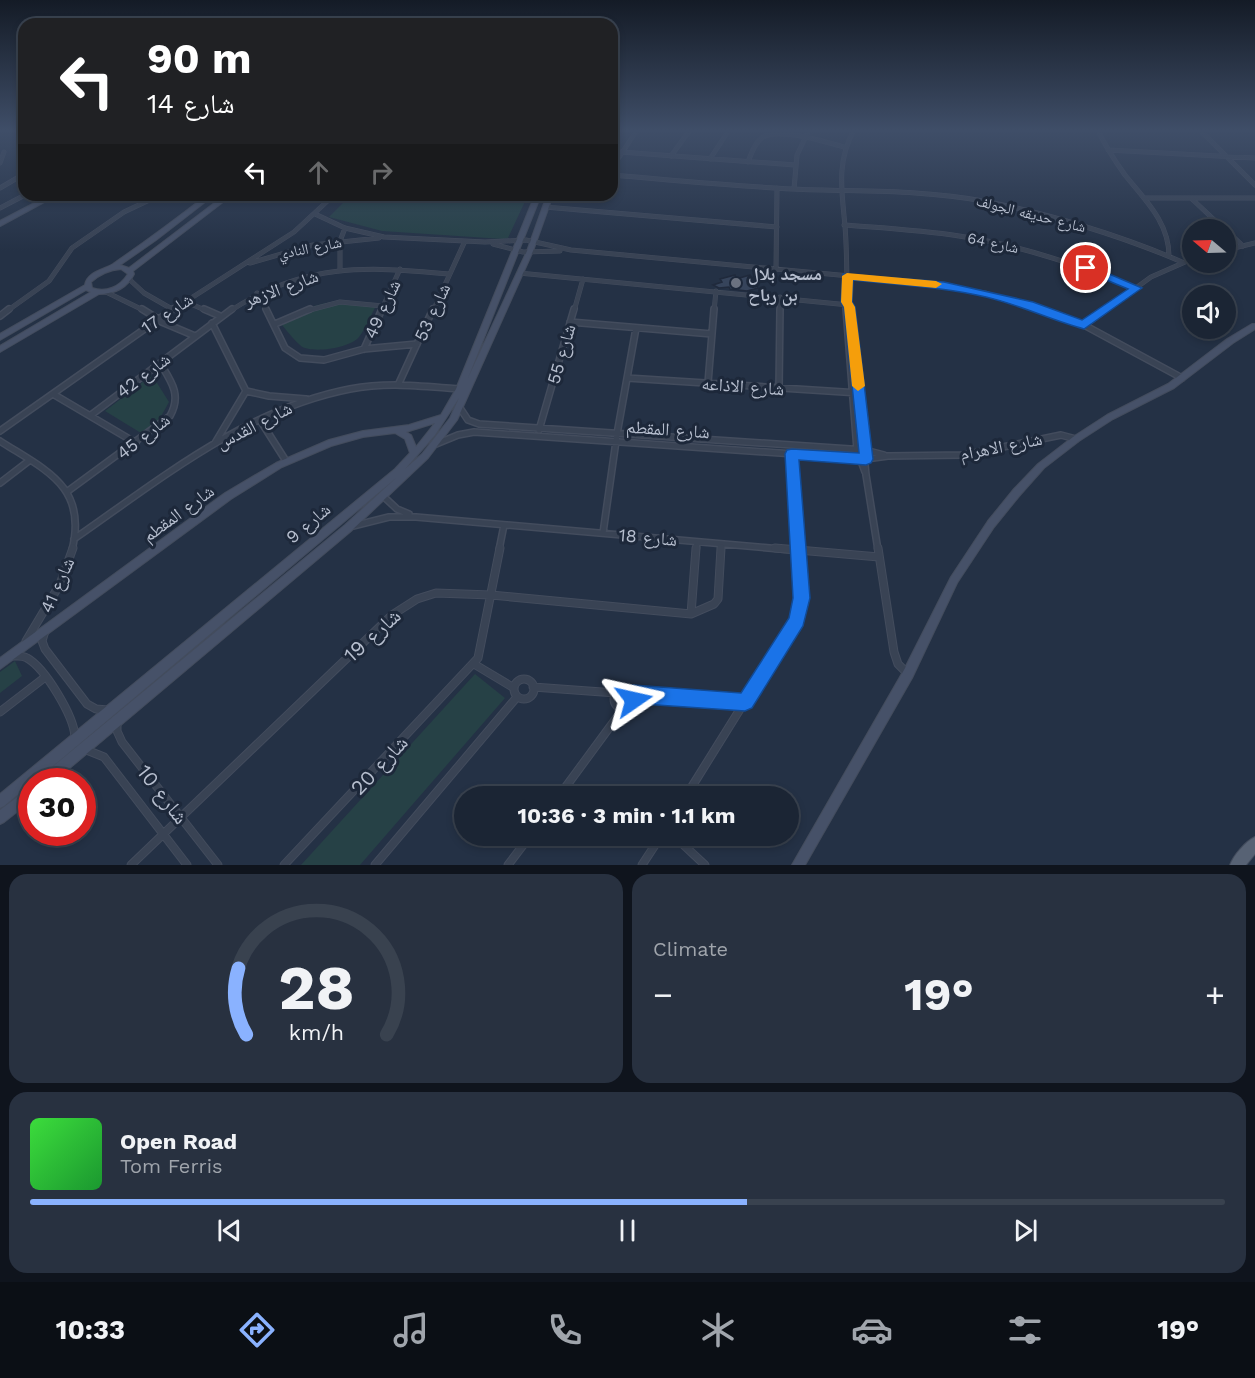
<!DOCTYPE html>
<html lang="en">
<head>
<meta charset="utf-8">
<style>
	body { margin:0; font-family:"Work Sans","Noto Naskh Arabic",sans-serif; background:#283140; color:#f1f3f6; height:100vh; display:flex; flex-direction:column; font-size:22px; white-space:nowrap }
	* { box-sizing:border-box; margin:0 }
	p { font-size:20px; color:#a0a5ac }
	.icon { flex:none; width:33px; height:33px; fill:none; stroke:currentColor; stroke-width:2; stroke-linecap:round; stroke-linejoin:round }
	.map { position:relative; height:865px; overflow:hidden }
	.panel { display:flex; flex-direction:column; gap:9px; padding:9px; background:#0f141d; flex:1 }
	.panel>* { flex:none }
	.hud { position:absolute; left:18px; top:18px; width:600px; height:183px; border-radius:18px; box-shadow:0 3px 9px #0003,0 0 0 2px #39424f; background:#202124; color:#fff; overflow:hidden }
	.needle { width:39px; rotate:289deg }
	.buttons { position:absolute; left:1182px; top:219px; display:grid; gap:12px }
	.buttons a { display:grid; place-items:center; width:54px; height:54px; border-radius:50%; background:#1b2534; box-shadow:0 3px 9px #0003,0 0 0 2px #39424f; font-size:30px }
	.speed { position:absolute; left:18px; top:768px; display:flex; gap:12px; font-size:30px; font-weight:700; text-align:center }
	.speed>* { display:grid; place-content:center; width:78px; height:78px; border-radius:50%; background:#1b2534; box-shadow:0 3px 9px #0003,0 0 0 2px #39424f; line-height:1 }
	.speed .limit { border:9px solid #d22; background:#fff; color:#111 }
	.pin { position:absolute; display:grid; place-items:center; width:51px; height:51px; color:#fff; margin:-26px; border:3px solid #fff; border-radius:50%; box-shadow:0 2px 6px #0007 }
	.me { position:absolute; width:66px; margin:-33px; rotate:79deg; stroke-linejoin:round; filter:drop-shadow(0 0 4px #0008) }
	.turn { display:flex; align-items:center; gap:21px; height:126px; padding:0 30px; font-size:27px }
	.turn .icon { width:78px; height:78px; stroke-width:2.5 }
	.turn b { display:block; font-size:42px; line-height:51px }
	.lanes { display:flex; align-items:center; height:57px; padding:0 30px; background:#0003; justify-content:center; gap:30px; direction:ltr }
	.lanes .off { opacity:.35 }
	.big { font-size:45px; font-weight:700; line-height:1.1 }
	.panel .card { flex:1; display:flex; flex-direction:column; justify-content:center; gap:9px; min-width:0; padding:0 21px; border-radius:18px; background:#283140 }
	.panel .dial { align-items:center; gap:0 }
	.dial svg { height:156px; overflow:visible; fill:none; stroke:#39424f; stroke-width:7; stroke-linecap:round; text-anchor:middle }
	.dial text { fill:#f1f3f6; stroke:none }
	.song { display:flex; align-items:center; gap:18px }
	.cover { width:72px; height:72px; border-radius:9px; background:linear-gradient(135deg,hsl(120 70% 55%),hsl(130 70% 35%)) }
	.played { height:6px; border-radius:3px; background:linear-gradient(90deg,#8ab2ff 60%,#39424f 60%) }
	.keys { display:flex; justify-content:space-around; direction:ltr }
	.heat { display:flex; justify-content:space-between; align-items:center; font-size:33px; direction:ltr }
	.panel .tiles { flex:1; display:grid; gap:9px; grid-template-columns:1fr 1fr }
	.card:last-child { grid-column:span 2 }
	.trip { position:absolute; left:454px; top:786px; width:345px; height:60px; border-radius:30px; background:#1b2534; box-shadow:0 3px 9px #0003,0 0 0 2px #39424f; font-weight:700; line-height:60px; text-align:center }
	.tabs { display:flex; height:96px; justify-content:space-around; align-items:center; background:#0b0f15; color:#a0a5ac }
	.tabs .icon { width:42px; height:42px }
	.tabs .current { color:#8ab2ff }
	.tabs b { font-size:27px; color:#f1f3f6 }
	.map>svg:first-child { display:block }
</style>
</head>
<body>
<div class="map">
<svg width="1255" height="865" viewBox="0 0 1255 865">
	<rect width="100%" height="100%" fill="#243145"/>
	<path fill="#264146" d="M 351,195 L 528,195 L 508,238 L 503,239 L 382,231 L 329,217 Z
		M 354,301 L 377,304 C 371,315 366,328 359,337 C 350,348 312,354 301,346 C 294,340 288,332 282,325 L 285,318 C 308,306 328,300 354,301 Z
		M 152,375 L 169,402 L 159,420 L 141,433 L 105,411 Z
		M 15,661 L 22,676 L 0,693 L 0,672 Z
		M 475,674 L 505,698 L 360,865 L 301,865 Z"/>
	<path fill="#36445b" stroke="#202a3c" stroke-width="1.5" d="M 735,275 L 736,279 L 750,275 L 758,288 L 747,291 L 730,289 L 729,287 L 719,288 L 713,285 L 722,282 L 720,279 Z"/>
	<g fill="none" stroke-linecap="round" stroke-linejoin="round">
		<defs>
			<path id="street-far2" d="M 15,130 L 24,131
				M 1098,130 C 1105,146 1115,161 1125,175 C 1145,200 1169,222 1169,256
				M 1200,130 L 1255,185
				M 1108,150 L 1255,158
				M 621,152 L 795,165
				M 671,156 L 690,130
				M 710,159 L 729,130
				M 748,162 C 751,154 755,142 763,137 C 781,127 825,142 844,147
				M 0,163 L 4,152
				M 612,168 L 637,130
				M 612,175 C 672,180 733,186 793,189 C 856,192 920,189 983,201 C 1047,213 1122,236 1182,262
				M 0,188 L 24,174
				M 794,189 L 797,155 L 809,130
				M 1144,198 L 1255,198
				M 1192,199 L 1225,230
				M 545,207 L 777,227
				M 0,208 L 25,195
				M 315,214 L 345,228 L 384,237 L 485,242 L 526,240 L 571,250 L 924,283 L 985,293 L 1045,311
				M 844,225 C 882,228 921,230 959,236 C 1020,245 1079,265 1136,288
				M 1226,230 L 1243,246
				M 493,244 L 523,252 L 560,251
				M 1226,250 L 1255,243
				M 250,263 L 313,245 L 379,238
				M 340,270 L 340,241 L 345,228
				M 776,270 L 777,188
				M 519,273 L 849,305
				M 129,279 L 144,293 L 172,309
				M 106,292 L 145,311
				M 257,293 L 267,311
				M 184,301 L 207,311
				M 847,302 L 850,311
				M 847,302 C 847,277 847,251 845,226 C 842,192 836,162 854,130
				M 846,303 L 847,311
				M 7,311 L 49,281 L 72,248 L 124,212 L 160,195
				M 171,311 L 294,232 L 334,195
				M 230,311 C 304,263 364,266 449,274
				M 306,311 L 340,302 L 383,306
				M 381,311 L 400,269
				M 433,311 L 465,241
				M 574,311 L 583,279
				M 714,311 L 716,291
				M 780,311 L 780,297
				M 1104,311 L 1151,277 L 1192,259"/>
			<path id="street-far1" d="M 142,309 L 158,319
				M 204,309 L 220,316
				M 266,309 L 285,348 L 300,358 L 324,360 L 364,349 L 417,344
				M 846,309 L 857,450 L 865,472
				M 850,309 L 866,475 L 878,550
				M 1041,309 L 1084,325 L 1182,378
				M 0,316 L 9,309
				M 157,320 L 195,336
				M 570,322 L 712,334
				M 212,323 L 246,391 L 269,396 L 306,399
				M 275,324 L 310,309
				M 1084,325 L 1106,309
				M 364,349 L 382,309
				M 627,378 L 859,393
				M 399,383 L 433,309
				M 708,383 L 714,309
				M 779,388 L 780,309
				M 53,394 L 136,443
				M 460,408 L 468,420 L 479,424 L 865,450 L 884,455
				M 91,415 L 232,309
				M 260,420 L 286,461
				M 539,430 L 574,309
				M 0,431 L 173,309
				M 0,441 C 45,470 88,486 72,550
				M 215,443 L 246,391
				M 436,444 L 458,435 L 474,432 L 866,459 L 888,456 L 964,455 L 1061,435 L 1076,439
				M 791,453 L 799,550
				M 0,483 L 30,460
				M 68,491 L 170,416 C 182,395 171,381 160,363
				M 383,496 L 397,509 L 409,514
				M 353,526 L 389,517 L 416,517 L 792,550
				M 603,533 L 617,434 L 636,328
				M 74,539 C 159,480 246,409 350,389 C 387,382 423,386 460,389
				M 499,550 L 504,525
				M 696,550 L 697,542
				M 721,550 L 721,544"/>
			<path id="street" d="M 775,548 L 879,557
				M 878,548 L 894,652 L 898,664 L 908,674
				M 691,614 L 696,548
				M 45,631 L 42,641 L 45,649 L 87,704 L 96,709 L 108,710
				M 26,641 L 60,584 L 73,548
				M 13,656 C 18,656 22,655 27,658 C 45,668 74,716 75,737
				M 474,664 L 514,688
				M514 689a10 10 0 1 1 20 0a10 10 0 1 1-20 0Z
				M 533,687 L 616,693
				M614 699a10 10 0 1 1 20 0a10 10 0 1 1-20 0Z
				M 633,694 L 745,702
				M 0,712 L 44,678
				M 117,721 L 117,731 L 122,742 L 218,865
				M 84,749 L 104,757 L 187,865
				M 559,796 L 623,709
				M 686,796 L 800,613 L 802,598 L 799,548
				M 674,836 L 705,865
				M 131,865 L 392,615 L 417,599 L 436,593 L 491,595 L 691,614 L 714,604 L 718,599 L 721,548
				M 284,865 L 478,658 L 500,548
				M 375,865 L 517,697
				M 508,865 L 530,836
				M 642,865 L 661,836"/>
			<path id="secondary" d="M 50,195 L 57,195 L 0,226 L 0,221 Z
				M 207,195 L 214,195 L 156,240 L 120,265 L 129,268 L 225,195 L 232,195 L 133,271 L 134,274 C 127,288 114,294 99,294 L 0,352 L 0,346 L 91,292 L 86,290 L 0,340 L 0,334 L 85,285 C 87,272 103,270 113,264 C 145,242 176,219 207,195 ZM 121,269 L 128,274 C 120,287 106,293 92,288 L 91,282 C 100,274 109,270 121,269 Z
				M 535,195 L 541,195 L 468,378 L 527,251 L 547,195 L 553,195 L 533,251 L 457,420 L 428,458 L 351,531 L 53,782 L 37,782 L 39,778 L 345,525 L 396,478 L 34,782 L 32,782 L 32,783 L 4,806 L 0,808 L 0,794 L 395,469 L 410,453 L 405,439 L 395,433 L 363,437 L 331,446 L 282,467 L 231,499 L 0,669 L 0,658 L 225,493 L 276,463 L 329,440 L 363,431 L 409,425 L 441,415 L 456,389 ZM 459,398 L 450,418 L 422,454 L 405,469 L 435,435 ZM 435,423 L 416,447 L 411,435 L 406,432 Z
				M 1252,324 L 1255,324 L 1255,329 L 1233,343 L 1174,388 L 1113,419 L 1079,441 L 1044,468 L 1020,495 L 994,527 L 957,583 L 912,678 L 805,865 L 792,865 L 904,670 L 951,577 L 988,521 L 1014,489 L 1038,464 L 1073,437 L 1107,415 L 1168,384 L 1227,339 Z
				M 32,786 L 32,800 L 4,822 L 0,824 L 0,810 Z"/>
			<path id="primary" d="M 1255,837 L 1255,854 L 1246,865 L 1230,865 C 1234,855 1245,842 1255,837 Z"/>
		</defs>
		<use href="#street-far2" stroke="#434c5d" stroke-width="5"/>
		<use href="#street-far1" stroke="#434c5d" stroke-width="8"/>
		<use href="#street" stroke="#434c5d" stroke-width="9"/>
		<use href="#secondary" stroke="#434c5d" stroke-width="2"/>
		<use href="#primary" stroke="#434c5d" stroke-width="2"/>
		<use href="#street-far2" stroke="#394354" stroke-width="4"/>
		<use href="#street-far1" stroke="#394354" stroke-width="5"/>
		<use href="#street" stroke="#394354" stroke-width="7"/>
		<use href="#secondary" fill="#465168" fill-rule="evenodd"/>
		<use href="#primary" fill="#576274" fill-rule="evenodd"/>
	</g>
	<linearGradient id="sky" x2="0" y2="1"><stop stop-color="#141b26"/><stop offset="0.52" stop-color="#3f4e68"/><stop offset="1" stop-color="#3f4e68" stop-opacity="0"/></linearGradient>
	<rect width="1255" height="251" fill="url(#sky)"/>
	<path fill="#1a73e8" stroke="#114b97" stroke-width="1.5" d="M 1086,264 L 1142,288 L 1084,329 C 1051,320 1020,305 986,297 C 943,287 898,285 853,280 L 852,302 L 855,307 L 873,459 L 871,463 L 866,465 L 799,460 L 810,598 L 803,626 L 752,708 L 745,711 L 642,704 L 634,709 L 628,707 L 624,694 L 627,688 L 633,685 L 741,693 L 789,618 L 793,598 L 785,454 L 787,450 L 792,449 L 859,453 L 844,307 L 841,302 L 843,274 L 944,282 L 1033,302 L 1082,320 L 1128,289 L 1082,270 L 1080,268 Z"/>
	<path fill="#f59e0b" d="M 847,273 L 936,281 L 942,284 L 936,288 L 853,280 L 852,302 L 855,307 L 865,386 L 858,391 L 852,386 L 844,307 L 841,302 L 842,276 Z"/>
	<circle fill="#6b7280" stroke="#1d283a" stroke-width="2" cx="736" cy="283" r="6"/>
	<g text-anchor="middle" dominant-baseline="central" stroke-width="6" stroke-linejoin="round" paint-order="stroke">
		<g font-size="15" fill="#b6bece" stroke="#1d283a">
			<text transform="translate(1031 214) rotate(14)">شارع حديقه الجولف</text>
			<text transform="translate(993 243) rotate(12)">شارع 64</text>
			<text transform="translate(310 248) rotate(-11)">شارع النادي</text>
		</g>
		<g font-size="18" font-weight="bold" fill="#b6bece" stroke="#1d283a" text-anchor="start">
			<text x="748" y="273">مسجد بلال<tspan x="748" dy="21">بن رباح</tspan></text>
		</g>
		<g font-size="18" fill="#b6bece" stroke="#1d283a">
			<text transform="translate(281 288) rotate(-20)">شارع الازهر</text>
			<text transform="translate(382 309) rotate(-65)">شارع 49</text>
			<text transform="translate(432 312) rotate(-65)">شارع 53</text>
			<text transform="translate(167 313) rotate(-34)">شارع 17</text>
			<text transform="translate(561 354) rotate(-74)">شارع 55</text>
			<text transform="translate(143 375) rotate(-37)">شارع 42</text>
			<text transform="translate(743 386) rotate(4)">شارع الاذاعه</text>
			<text transform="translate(254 425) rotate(-27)">شارع القدس</text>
			<text transform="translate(668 429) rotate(4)">شارع المقطم</text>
			<text transform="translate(143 436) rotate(-38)">شارع 45</text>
			<text transform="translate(1001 446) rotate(-11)">شارع الاهرام</text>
			<text transform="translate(178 513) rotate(-36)">شارع المقطم</text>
			<text transform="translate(308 523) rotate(-40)">شارع 9</text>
			<text transform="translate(648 537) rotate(5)">شارع 18</text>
			<text transform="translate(57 585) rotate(-66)">شارع 41</text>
		</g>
		<g font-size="21" fill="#b6bece" stroke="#1d283a">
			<text transform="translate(372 635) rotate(-42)">شارع 19</text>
			<text transform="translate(379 765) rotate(-47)">شارع 20</text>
			<text transform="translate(163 794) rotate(52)">شارع 10</text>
		</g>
	</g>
</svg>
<div class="buttons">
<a><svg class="needle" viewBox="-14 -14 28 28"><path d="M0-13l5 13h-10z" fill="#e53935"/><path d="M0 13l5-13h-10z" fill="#a0a5ac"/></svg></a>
<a><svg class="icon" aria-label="sound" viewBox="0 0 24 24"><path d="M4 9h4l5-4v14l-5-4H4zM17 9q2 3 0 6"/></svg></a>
</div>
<div class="speed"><div class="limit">30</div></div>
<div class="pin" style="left:1086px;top:268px;background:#d93025"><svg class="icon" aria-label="arrive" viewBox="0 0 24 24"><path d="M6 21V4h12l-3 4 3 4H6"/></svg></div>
<svg class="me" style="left:634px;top:700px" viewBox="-20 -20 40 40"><path d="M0-17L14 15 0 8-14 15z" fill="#1a73e8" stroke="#fff" stroke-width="4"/></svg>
<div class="trip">10:36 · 3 min · 1.1 km</div>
<div class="hud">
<div class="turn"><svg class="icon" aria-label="left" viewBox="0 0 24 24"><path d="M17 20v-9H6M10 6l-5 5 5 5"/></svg><div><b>90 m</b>شارع 14</div></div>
<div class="lanes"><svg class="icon" aria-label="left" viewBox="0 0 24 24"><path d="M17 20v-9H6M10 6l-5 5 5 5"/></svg><svg class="icon off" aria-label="ahead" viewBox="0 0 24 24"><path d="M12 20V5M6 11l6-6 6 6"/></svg><svg class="icon off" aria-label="right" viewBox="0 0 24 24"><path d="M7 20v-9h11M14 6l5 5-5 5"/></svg></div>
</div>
</div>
<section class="panel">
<div class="tiles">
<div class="card dial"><svg viewBox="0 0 100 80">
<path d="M14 69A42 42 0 1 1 86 69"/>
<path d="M14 69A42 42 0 0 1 10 35" stroke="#8ab2ff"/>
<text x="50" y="56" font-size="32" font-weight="700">28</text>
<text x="50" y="72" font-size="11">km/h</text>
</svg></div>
<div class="card"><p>Climate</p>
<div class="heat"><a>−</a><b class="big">19°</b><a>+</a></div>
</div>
<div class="card">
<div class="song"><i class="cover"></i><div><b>Open Road</b><p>Tom Ferris</p></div></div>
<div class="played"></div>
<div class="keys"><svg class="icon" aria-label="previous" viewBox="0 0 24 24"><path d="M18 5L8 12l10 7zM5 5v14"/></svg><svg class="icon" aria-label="pause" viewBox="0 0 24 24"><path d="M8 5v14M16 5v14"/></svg><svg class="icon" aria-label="next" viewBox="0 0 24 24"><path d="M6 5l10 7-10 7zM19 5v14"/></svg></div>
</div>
</div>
</section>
<nav class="tabs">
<b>10:33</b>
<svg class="icon current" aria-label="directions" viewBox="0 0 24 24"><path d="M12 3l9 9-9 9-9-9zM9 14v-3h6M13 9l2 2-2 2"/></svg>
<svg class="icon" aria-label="music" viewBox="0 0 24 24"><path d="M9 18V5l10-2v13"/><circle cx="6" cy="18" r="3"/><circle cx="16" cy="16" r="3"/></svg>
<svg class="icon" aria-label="phone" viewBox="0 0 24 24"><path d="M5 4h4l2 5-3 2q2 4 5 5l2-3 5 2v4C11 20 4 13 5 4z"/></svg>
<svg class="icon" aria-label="climate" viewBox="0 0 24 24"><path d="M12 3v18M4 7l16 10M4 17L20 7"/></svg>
<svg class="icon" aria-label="car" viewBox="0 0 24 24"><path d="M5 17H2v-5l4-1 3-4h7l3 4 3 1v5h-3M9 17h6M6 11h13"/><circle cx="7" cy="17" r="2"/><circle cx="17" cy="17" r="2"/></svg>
<svg class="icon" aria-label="filters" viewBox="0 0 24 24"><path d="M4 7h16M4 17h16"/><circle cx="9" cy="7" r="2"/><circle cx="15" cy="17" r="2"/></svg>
<b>19°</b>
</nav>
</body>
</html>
